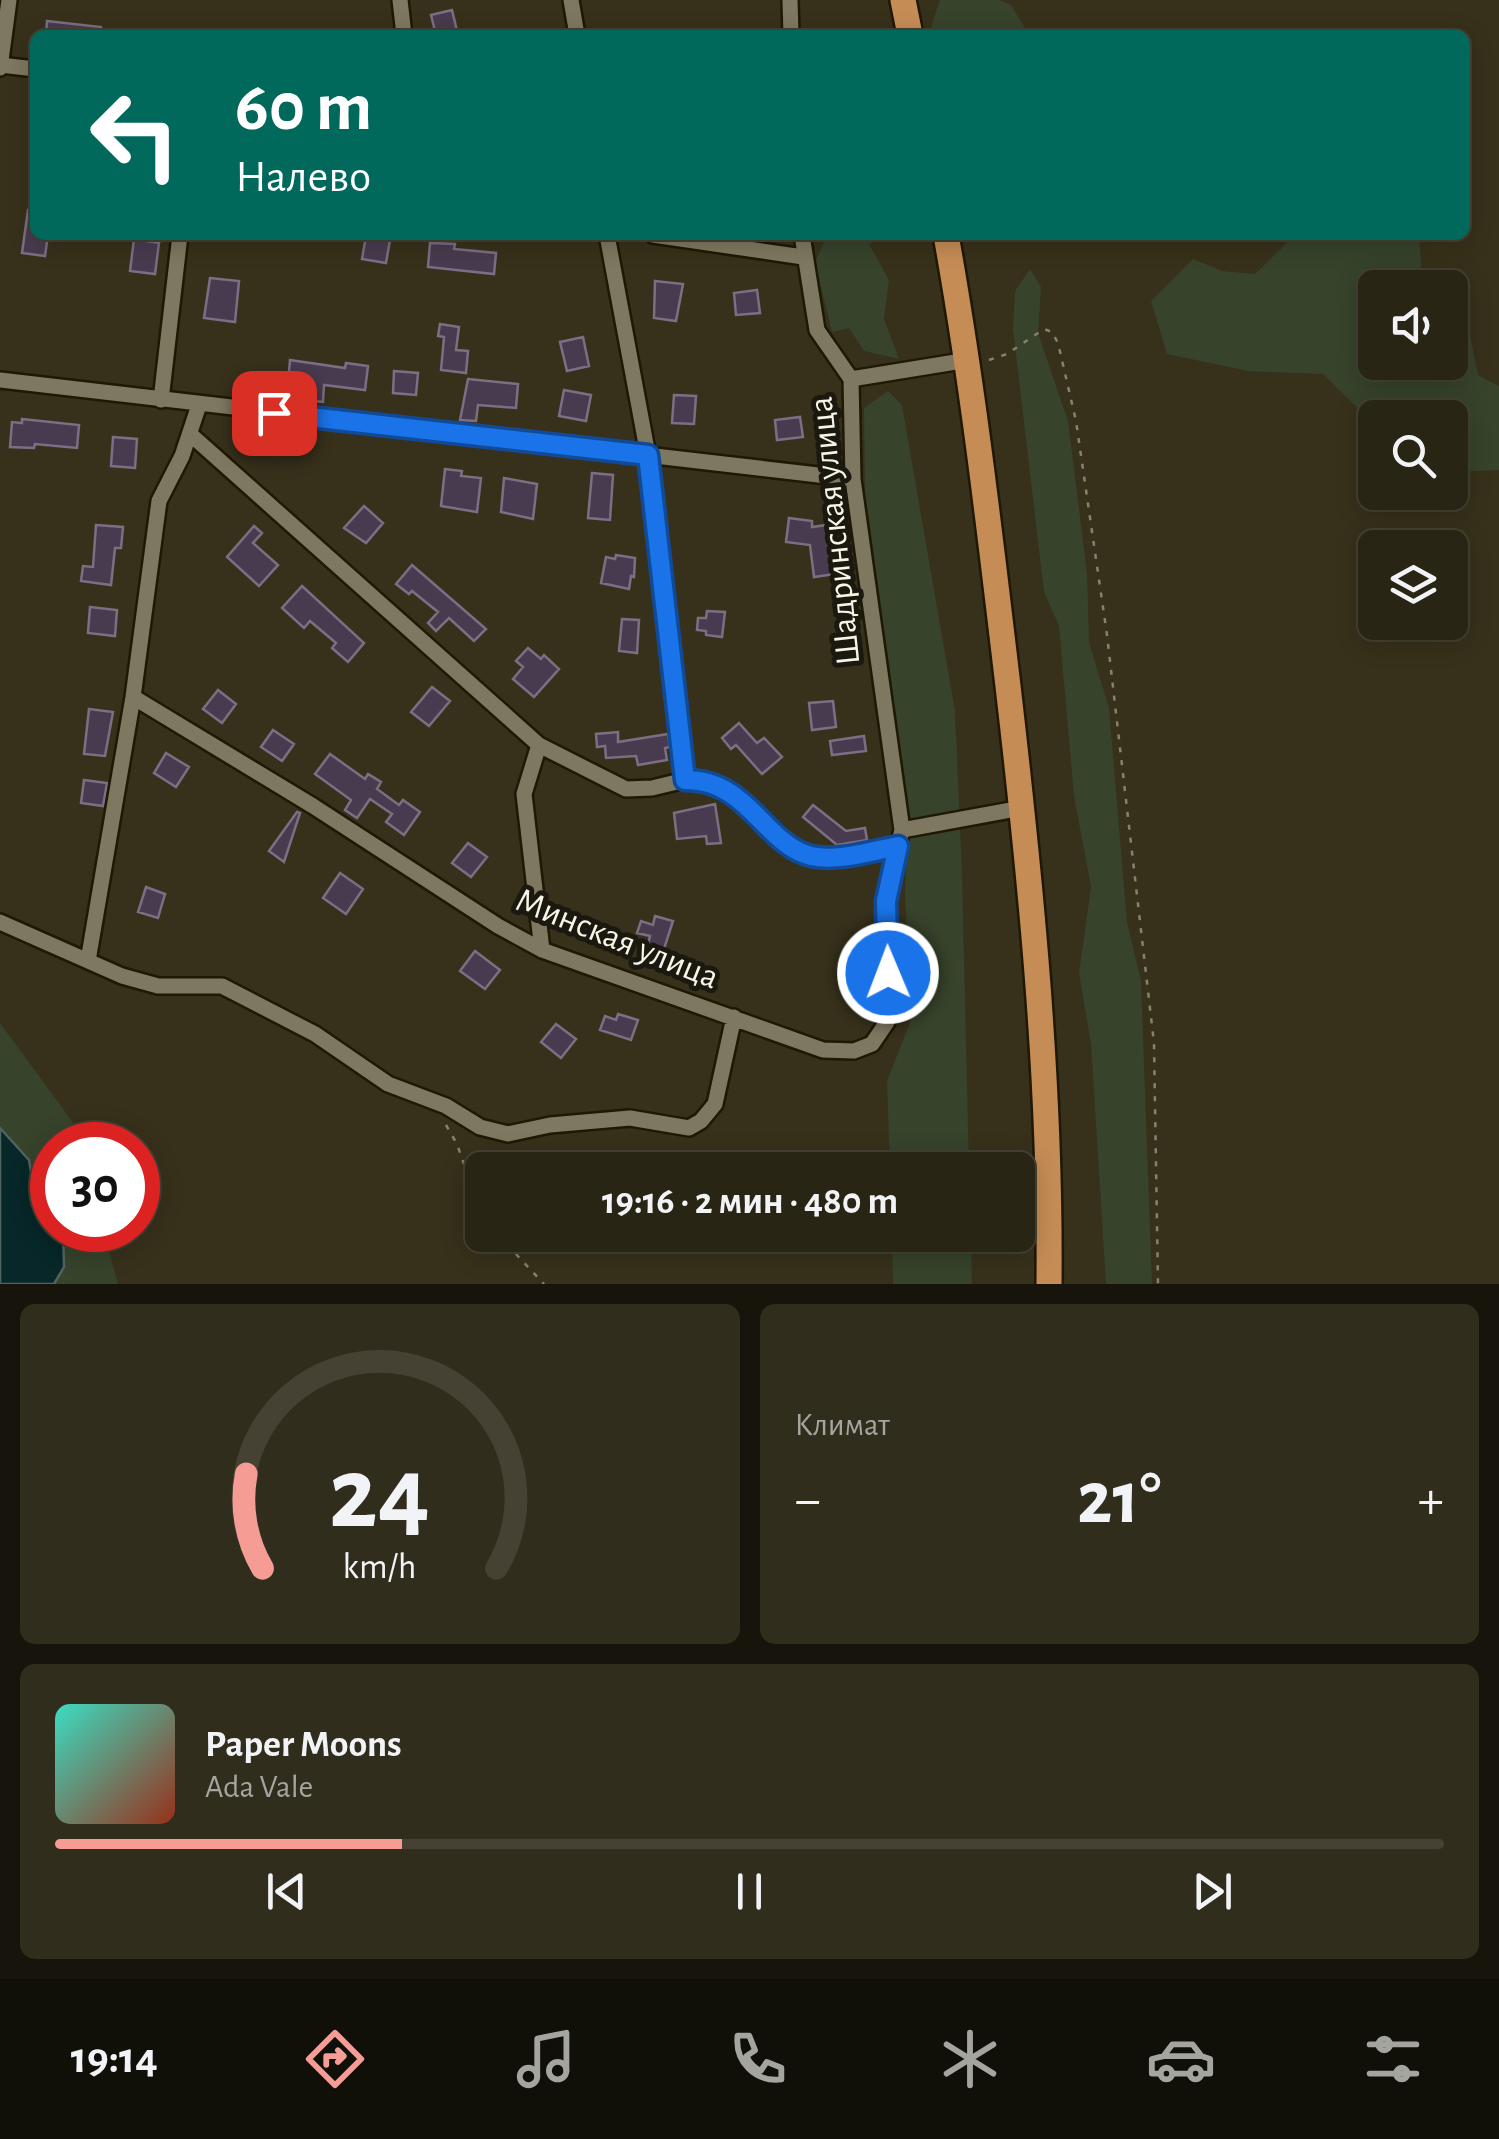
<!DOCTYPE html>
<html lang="ru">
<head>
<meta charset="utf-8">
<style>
	body { margin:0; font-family:"Alegreya Sans",sans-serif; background:#312d1d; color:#f1f3f6; height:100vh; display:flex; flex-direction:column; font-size:38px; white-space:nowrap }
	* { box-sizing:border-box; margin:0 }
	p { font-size:32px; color:#a5a5a0 }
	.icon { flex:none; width:55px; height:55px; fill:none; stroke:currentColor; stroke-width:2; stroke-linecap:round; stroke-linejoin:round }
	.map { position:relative; height:1284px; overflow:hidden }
	.drawer { display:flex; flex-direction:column; gap:20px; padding:20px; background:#17140b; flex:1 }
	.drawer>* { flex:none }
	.guide { position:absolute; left:30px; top:30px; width:1440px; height:210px; border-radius:15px; box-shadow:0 5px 25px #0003,0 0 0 2px #454234; background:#00695c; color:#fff; overflow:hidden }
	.controls { position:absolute; left:1358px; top:270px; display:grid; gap:20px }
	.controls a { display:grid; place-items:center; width:110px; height:110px; border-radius:15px; background:#292514; box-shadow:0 5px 25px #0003,0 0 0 2px #454234; font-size:50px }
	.speed { position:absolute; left:30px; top:1122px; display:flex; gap:20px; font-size:50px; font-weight:700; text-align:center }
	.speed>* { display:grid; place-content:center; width:130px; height:130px; border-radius:50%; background:#292514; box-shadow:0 5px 25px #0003,0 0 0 2px #454234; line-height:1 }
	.speed .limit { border:15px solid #d22; background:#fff; color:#111 }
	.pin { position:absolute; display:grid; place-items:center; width:85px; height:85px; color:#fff; margin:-42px; border-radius:20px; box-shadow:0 5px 15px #0006 }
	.me { position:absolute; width:110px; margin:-55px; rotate:359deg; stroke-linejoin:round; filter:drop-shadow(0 0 8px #0008) }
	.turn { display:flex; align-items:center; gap:35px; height:210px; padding:0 40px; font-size:45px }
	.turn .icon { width:130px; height:130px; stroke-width:2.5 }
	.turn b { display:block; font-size:70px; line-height:85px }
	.big { font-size:75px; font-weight:700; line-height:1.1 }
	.drawer .card { flex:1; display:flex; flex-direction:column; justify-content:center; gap:15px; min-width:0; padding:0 35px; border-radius:15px; background:#312d1d }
	.drawer .dial { align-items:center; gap:0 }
	.dial svg { height:260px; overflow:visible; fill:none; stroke:#454234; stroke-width:7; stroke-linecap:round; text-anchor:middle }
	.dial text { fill:#f1f3f6; stroke:none }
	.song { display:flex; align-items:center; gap:30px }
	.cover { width:120px; height:120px; border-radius:15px; background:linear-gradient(135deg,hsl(170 70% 55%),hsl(10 70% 35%)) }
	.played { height:10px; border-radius:5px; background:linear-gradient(90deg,#f59c95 25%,#454234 25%) }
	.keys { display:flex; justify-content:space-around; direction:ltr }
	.heat { display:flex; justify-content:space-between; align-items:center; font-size:55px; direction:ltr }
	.drawer .tiles { flex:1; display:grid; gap:20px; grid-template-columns:1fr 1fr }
	.card:last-child { grid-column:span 2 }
	.trip { position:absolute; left:465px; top:1152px; width:570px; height:100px; border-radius:15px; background:#292514; box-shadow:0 5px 25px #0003,0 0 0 2px #454234; font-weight:700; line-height:100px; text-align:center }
	.menu { display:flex; height:160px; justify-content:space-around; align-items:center; background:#100f08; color:#a5a5a0 }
	.menu .icon { width:70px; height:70px }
	.menu .on { color:#f59c95 }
	.menu b { font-size:45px; color:#f1f3f6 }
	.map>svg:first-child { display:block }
</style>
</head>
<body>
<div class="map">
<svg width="1499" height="1284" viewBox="0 0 1499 1284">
	<rect width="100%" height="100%" fill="#37311b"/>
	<path fill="#37432b" d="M 940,0 L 1000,0 L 1011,5 L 1029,35 L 932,35 L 931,27 Z
		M 824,235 L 884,235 L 869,244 L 889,280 L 884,319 L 899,359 L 864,351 L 849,328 L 832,332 L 815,262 L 824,242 Z
		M 1295,235 L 1419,235 L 1422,276 L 1447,287 L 1375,288 L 1375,362 L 1450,362 L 1450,289 L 1457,292 L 1468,325 L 1478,375 L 1499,386 L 1499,470 L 1450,472 L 1450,418 L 1375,418 L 1375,425 L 1323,374 L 1248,371 L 1167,354 L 1151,301 L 1193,259 L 1222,271 L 1255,274 Z
		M 1030,269 L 1041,287 L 1038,333 L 1068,421 L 1087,573 L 1089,642 L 1109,708 L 1127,922 L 1141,981 L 1152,1284 L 1106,1284 L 1091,1044 L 1079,973 L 1091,887 L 1074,796 L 1059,626 L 1044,592 L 1013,329 L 1015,291 Z
		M 888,391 L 902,405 L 955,711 L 962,875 L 969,1170 L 890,1170 L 887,1081 L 910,1023 L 905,890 L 909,812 L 865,491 L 864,408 Z
		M 0,1023 L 72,1121 L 79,1145 L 52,1145 L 52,1230 L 103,1230 L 118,1284 L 0,1284 Z
		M 892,1235 L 971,1235 L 972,1284 L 893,1284 Z"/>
	<path fill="#072728" stroke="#4f6461" stroke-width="2.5" d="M 0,1128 L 29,1160 L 33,1183 L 52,1207 L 52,1230 L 63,1230 L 64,1267 L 54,1284 L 0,1284 Z"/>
	<path fill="#483b4f" stroke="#7c6e83" stroke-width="2.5" d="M 452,10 L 458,35 L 436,35 L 431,15 Z
		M 47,21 L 101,27 L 101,35 L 46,35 Z
		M 28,210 L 35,210 L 35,235 L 48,235 L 45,256 L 22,253 Z
		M 366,236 L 390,240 L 386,263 L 362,259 Z
		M 134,239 L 159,243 L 155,274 L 130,271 Z
		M 430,243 L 455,244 L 454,249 L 496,253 L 494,274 L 428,267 Z
		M 210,278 L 239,281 L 235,322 L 204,318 Z
		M 655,281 L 683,284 L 676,321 L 654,318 Z
		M 757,290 L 760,313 L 736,315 L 734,293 Z
		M 440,324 L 459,327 L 456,350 L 468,351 L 466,373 L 441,370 L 444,337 L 438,336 Z
		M 583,337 L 589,366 L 567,371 L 560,342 Z
		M 290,360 L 345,368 L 346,363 L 368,366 L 365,390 L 324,385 L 323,402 L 303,400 L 305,384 L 288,383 Z
		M 394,371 L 418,373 L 416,395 L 393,393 Z
		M 468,379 L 518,384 L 516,408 L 478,405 L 476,421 L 460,420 Z
		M 564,390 L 591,395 L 586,421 L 559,416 Z
		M 674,395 L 696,396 L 694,424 L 672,423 Z
		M 800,417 L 803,437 L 777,440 L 775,420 Z
		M 22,419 L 79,425 L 77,448 L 35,444 L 34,448 L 10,447 L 12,422 L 22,423 Z
		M 113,437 L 137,439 L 135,468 L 111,466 Z
		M 445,469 L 462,471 L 461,476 L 481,478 L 477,512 L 441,506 Z
		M 592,473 L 613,475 L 610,520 L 588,518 Z
		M 504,478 L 537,484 L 533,519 L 501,512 Z
		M 364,506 L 383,523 L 366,543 L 344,528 Z
		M 789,518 L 812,521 L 812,527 L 834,524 L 836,543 L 830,544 L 835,574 L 814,577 L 810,545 L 786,542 Z
		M 96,525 L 123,527 L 121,548 L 115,548 L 111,585 L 81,581 L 83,566 L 93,567 Z
		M 254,526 L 262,533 L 253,543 L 278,565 L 259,586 L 227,557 Z
		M 616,555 L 635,558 L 634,577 L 631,576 L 629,589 L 601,583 L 606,557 L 615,559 Z
		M 412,565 L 486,629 L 474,641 L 449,618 L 436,631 L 428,623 L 438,612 L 412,591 L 409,594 L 396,584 Z
		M 302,586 L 364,643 L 348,662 L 332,648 L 336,643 L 310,621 L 304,628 L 282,608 Z
		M 90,607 L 117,610 L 115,636 L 88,633 Z
		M 707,611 L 725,612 L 722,637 L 706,635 L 706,631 L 697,630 L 698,618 L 706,618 Z
		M 622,619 L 639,620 L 637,653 L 619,651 Z
		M 528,648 L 541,659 L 544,655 L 559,669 L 534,697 L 513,679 L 523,667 L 516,661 Z
		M 432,687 L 450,701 L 429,726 L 411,712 Z
		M 218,690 L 236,704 L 222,723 L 203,709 Z
		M 833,701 L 836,727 L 812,730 L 809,703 Z
		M 89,709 L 113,712 L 105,756 L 84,754 Z
		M 739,723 L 757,743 L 764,738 L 782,757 L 762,774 L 736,745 L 731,749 L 722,738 Z
		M 273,730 L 294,744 L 282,761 L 261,747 Z
		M 618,732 L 618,742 L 668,734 L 670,747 L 665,748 L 667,760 L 638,765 L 636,756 L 606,758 L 605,746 L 597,747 L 596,734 Z
		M 864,736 L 866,751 L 832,755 L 830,741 Z
		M 166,753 L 189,767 L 176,787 L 154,773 Z
		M 330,754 L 365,779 L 368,774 L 381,782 L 377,789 L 399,805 L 403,800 L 420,812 L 404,835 L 386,822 L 392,814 L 370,799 L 357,818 L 345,810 L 351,800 L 315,774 Z
		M 84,780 L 107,783 L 103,806 L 81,803 Z
		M 715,804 L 721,843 L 707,844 L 706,836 L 677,839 L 674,813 Z
		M 813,805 L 846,831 L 865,828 L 867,840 L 837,845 L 803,817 Z
		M 297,812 L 300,813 L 284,862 L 269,851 Z
		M 468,843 L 487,857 L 471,877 L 452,863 Z
		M 340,873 L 363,889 L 346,914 L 323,898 Z
		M 146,887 L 165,894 L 158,918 L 138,912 Z
		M 655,916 L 673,921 L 664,949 L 648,944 L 650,936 L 637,933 L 641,921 L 653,925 Z
		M 475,951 L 500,970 L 485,989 L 460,971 Z
		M 618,1014 L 638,1020 L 631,1040 L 600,1030 L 605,1016 L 616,1020 Z
		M 556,1024 L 576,1039 L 561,1058 L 541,1042 Z"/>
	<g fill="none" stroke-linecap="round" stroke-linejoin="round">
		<defs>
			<path id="street" d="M 400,0 L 404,35
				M 571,0 L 577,35
				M 790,0 L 791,35
				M 0,65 L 35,69
				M 0,68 L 9,0
				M 607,235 L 648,455 L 685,780
				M 653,235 L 803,257
				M 802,235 L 817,330 L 851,379 L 853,479 L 902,830
				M 851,379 L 968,360
				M 0,380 L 853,479
				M 161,400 L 180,235
				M 190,434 L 539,745 L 626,789 L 652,788 L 685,780 L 702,780 L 717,785 L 752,809 L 795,850 L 809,855 L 826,858 L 898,846 L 902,830 L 1022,808
				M 133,697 L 313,806 L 498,926 L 542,950 L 823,1050 L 854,1051 L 872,1044 L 887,1022 L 886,901 L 898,846
				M 539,745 L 524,794 L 542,950
				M 0,922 L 122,976 L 158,986 L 222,986 L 315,1034 L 388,1084 L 446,1106 L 480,1127 L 508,1134 L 550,1125 L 630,1118 L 689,1128 L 701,1121 L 715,1104 L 734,1017
				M 88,961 L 133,697 L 159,501 L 182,456 L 199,405"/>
			<path id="primary" d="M 903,0 L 910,35
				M 946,235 C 973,385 990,535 1008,686 C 1031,884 1051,1084 1049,1284"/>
		</defs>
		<use href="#street" stroke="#1e1804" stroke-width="20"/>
		<use href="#primary" stroke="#1e1804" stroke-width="30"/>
		<path stroke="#878270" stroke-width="2.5" stroke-dasharray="5 8" stroke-linecap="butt" d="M 989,360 L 1007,354 L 1044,329 L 1052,332 L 1058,343 L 1076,421 L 1107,635 L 1154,1043 L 1158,1284
			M 446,1125 L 457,1144 L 482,1216
			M 498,1235 L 544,1284"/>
		<use href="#street" stroke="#7f7860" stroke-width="15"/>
		<use href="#primary" stroke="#c58c55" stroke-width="25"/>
	</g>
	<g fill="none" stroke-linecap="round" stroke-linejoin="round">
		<defs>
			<path id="route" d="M 274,413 L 648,455 L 685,780 C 748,779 765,845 811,856 C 838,862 871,851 898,846 L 886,901 L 888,973"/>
		</defs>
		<use href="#route" stroke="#114b97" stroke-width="25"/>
		<use href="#route" stroke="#1a73e8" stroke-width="18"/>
	</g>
	<g text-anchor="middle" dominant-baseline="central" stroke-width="10" stroke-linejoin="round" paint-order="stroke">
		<g font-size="35" fill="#f8f4e7" stroke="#1b190f">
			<text transform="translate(835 531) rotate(-96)">Шадринская улица</text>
			<text transform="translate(617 939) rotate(22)">Минская улица</text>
		</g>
	</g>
</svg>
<div class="controls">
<a><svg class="icon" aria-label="sound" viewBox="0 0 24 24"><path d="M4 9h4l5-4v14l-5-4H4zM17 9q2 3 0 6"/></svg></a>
<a><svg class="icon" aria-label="search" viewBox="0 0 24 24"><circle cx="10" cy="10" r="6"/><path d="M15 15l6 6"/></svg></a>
<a><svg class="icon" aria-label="layers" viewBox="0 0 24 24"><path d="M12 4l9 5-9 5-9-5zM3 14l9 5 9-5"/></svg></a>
</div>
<div class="speed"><div class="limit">30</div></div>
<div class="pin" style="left:274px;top:413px;background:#d93025"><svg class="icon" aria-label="arrive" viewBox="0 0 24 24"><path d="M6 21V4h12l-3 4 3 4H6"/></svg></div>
<svg class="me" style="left:888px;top:973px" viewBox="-20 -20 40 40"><circle r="17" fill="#1a73e8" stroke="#fff" stroke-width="3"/><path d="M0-11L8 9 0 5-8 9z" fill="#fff"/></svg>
<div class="trip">19:16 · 2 мин · 480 m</div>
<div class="guide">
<div class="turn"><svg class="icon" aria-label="left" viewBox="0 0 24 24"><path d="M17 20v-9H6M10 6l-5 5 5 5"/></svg><div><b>60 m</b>Налево</div></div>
</div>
</div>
<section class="drawer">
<div class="tiles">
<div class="card dial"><svg viewBox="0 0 100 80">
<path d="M14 69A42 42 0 1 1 86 69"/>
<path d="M14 69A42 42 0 0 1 9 40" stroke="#f59c95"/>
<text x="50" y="56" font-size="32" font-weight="700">24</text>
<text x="50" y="72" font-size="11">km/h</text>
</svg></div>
<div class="card"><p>Климат</p>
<div class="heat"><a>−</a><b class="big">21°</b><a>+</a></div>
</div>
<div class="card">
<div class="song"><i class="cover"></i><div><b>Paper Moons</b><p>Ada Vale</p></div></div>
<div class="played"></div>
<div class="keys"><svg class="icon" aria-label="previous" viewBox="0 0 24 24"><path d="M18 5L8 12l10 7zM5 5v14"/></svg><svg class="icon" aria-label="pause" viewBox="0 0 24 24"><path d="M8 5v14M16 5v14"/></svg><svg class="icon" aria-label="next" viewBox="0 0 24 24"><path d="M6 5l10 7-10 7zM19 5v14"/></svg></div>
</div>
</div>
</section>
<nav class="menu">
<b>19:14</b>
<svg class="icon on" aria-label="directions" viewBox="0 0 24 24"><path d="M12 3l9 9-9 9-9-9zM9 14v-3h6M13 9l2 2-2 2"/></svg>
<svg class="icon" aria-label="music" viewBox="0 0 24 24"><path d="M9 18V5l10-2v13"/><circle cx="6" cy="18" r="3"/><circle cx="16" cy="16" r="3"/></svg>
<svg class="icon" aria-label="phone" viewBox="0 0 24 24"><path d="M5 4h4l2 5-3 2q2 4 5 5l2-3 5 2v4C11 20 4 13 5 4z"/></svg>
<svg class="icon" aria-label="climate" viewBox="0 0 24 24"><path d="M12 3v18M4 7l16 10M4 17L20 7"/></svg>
<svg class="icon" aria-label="car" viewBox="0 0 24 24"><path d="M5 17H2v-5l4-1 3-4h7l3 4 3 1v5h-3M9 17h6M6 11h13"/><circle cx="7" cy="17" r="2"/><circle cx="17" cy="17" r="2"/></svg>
<svg class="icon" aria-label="filters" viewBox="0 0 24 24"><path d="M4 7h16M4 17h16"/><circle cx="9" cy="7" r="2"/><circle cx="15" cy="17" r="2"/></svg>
</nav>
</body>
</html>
